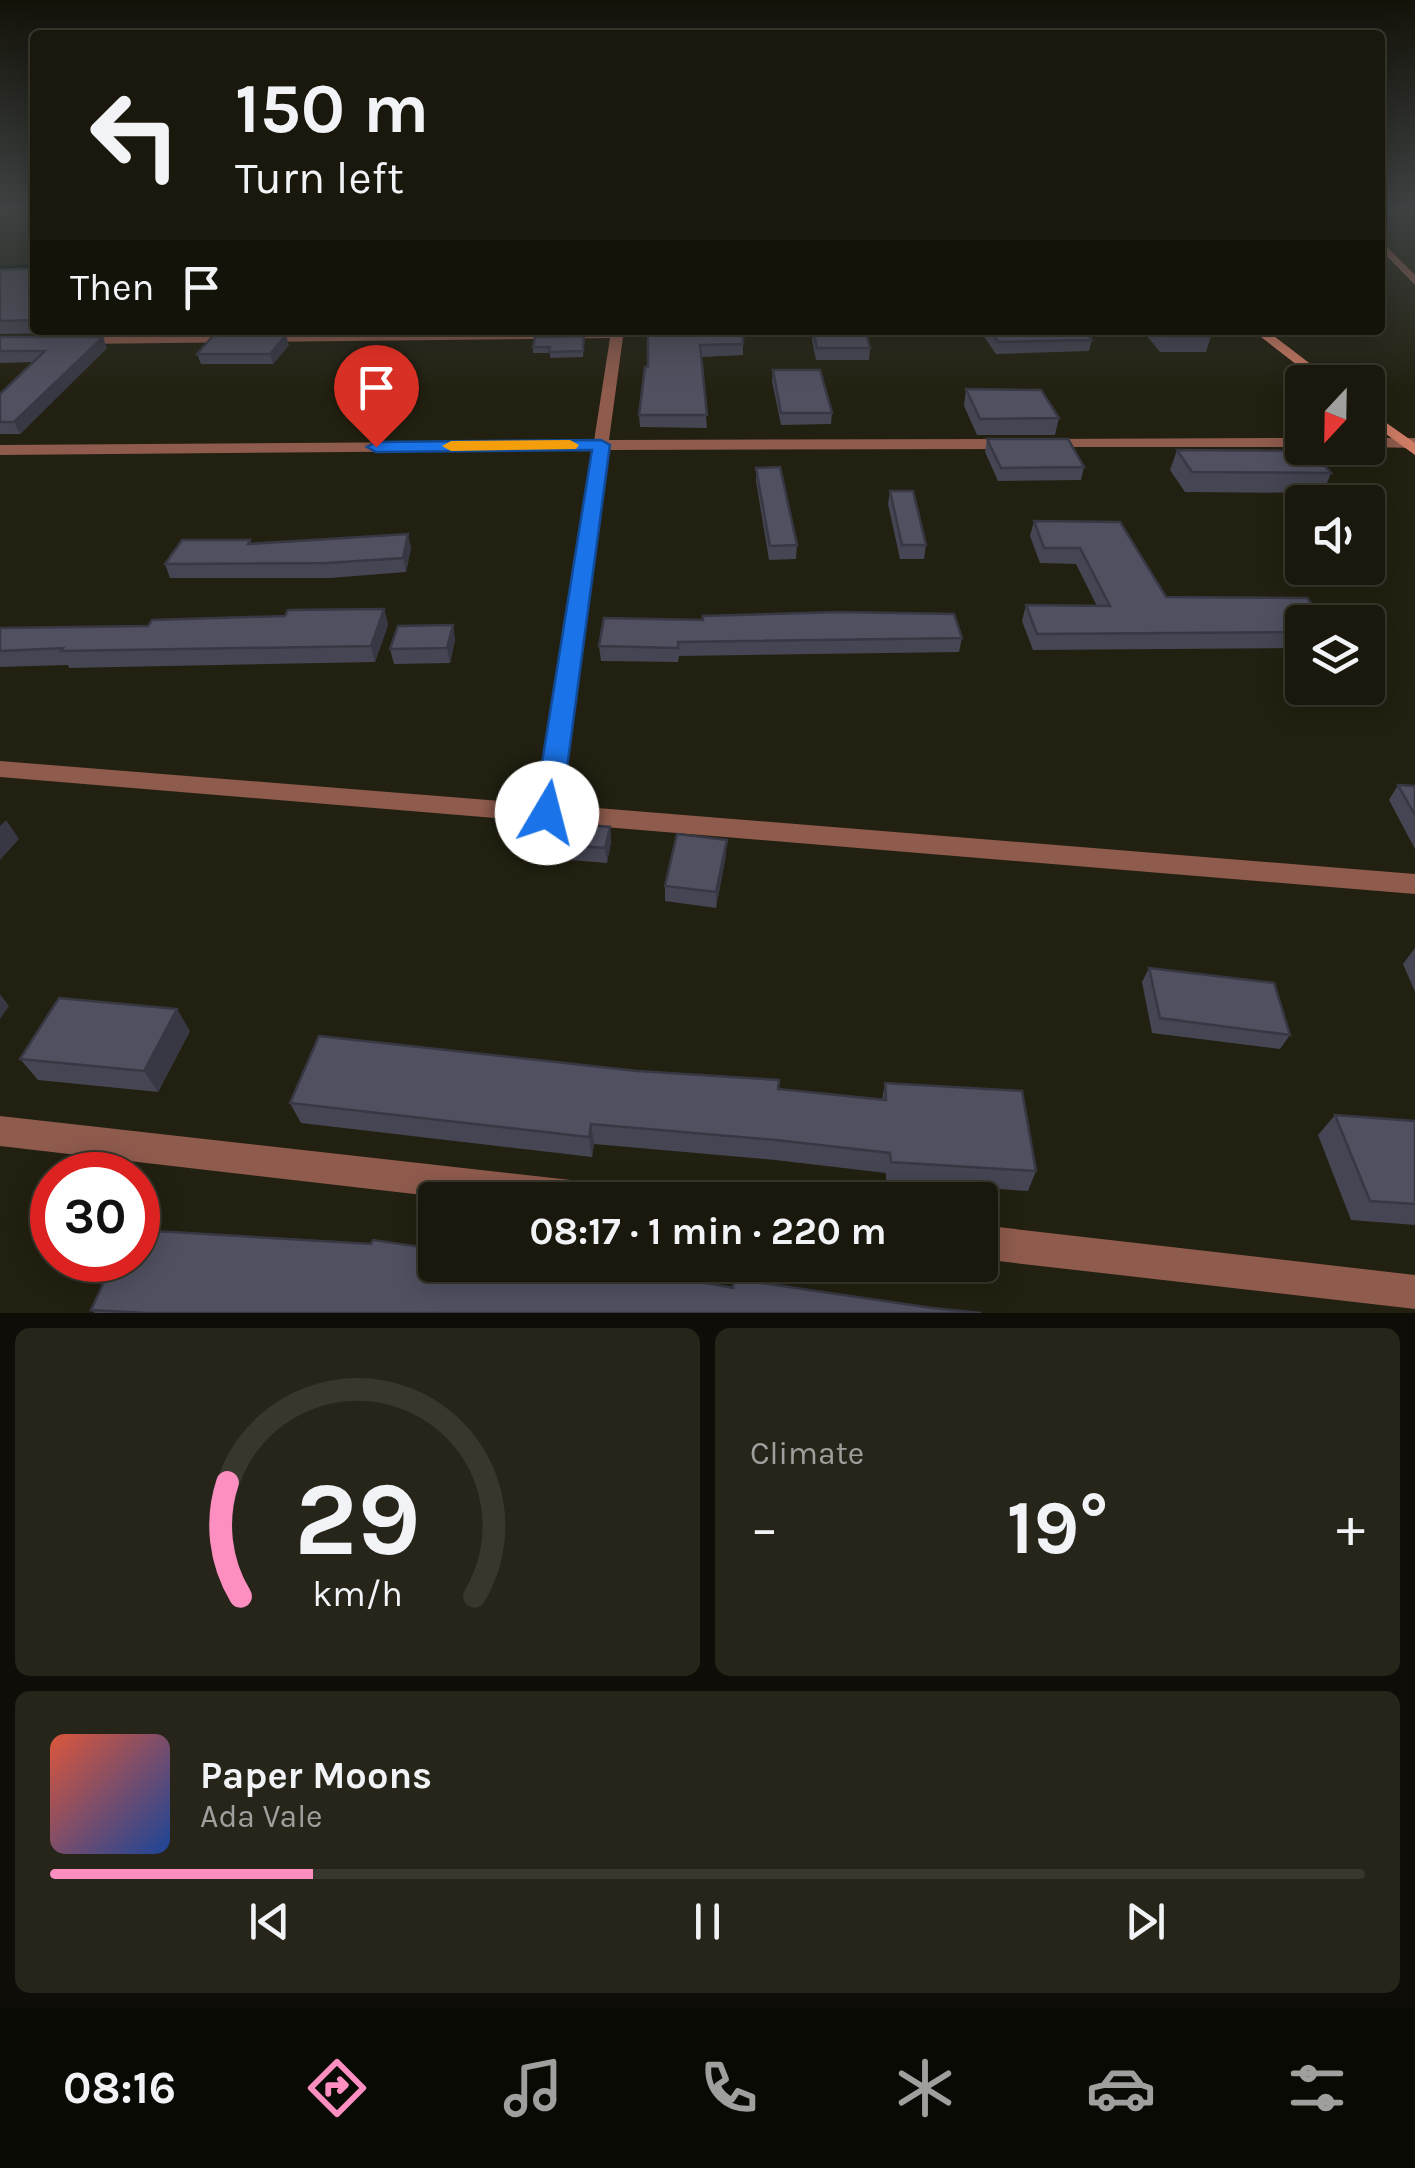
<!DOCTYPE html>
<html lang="en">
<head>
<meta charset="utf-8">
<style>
	body { margin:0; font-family:Karla,sans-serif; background:#27251a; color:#f1f3f6; height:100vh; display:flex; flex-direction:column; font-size:38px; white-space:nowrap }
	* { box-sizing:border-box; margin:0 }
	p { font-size:32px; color:#9fa09d }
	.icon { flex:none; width:55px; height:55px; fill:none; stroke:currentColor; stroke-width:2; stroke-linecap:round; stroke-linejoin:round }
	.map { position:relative; height:1313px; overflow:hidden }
	.drawer { display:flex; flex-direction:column; gap:15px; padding:15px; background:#0e0d07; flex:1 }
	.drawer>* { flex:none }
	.guide { position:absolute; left:30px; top:30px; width:1355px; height:305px; border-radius:10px; box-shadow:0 5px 25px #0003,0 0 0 2px #38372d; background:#1a180c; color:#f1f3f6; overflow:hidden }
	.needle { width:65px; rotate:202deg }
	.tools { position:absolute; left:1285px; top:365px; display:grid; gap:20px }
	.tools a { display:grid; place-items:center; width:100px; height:100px; border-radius:10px; background:#1a180c; box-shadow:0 5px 25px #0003,0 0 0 2px #38372d; font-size:50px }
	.speed { position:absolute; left:30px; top:1152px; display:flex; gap:20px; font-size:50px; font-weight:700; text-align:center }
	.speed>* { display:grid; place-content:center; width:130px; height:130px; border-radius:50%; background:#1a180c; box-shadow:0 5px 25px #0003,0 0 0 2px #38372d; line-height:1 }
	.speed .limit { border:15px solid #d22; background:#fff; color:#111 }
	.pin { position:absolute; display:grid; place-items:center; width:85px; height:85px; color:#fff; margin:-102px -42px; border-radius:50% 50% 50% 0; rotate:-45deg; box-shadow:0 0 10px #0007 }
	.pin .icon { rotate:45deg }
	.me { position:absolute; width:110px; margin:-55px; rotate:8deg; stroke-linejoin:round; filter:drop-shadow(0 0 8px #0008) }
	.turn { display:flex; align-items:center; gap:35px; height:210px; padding:0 40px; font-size:45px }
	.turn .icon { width:130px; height:130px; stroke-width:2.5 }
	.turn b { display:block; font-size:70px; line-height:85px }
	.then { display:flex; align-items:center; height:95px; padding:0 40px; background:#0003; gap:20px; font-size:38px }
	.big { font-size:75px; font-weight:700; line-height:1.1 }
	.drawer .tile { flex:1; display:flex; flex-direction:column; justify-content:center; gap:15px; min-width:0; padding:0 35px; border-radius:15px; background:#27251a }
	.drawer .dial { align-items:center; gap:0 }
	.dial svg { height:260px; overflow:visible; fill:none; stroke:#38372d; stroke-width:7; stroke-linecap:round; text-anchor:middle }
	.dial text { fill:#f1f3f6; stroke:none }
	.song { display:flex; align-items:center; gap:30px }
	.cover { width:120px; height:120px; border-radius:15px; background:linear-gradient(135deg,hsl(10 70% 55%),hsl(220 70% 35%)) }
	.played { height:10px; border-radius:5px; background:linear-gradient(90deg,#fd8ec0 20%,#38372d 20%) }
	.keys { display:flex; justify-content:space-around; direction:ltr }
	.heat { display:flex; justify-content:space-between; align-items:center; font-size:55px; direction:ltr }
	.drawer .tiles { flex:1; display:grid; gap:15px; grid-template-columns:1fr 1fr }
	.tile:last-child { grid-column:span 2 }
	.trip { position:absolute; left:418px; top:1182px; width:580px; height:100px; border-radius:10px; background:#1a180c; box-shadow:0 5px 25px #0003,0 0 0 2px #38372d; font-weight:700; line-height:100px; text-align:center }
	.menu { display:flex; height:160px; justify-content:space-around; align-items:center; background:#0a0a05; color:#9fa09d }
	.menu .icon { width:70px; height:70px }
	.menu .on { color:#fd8ec0 }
	.menu b { font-size:45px; color:#f1f3f6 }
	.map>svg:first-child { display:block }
</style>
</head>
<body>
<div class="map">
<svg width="1415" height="1313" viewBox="0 0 1415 1313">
	<rect width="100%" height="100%" fill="#222010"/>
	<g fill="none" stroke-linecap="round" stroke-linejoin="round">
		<path fill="#051213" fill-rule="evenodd" d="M 35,264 L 35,274 L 0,276 L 0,266 Z"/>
		<path fill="#8f5b4d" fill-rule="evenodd" d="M 1380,240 L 1415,275 L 1415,285 L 1380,249 Z
			M 688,330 L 691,333 L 685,337 L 623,337 L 609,440 L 1011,439 L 1019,444 L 1011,449 L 608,450 L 560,805 L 1415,874 L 1415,894 L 0,777 L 0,761 L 537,804 L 593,450 L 0,455 L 0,445 L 594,441 L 610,338 L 79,344 L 74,343 L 74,337 Z
			M 716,330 L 983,330 L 977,334 L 719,337 L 713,333 Z
			M 1415,438 L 1415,448 L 1368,447 L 1368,438 Z
			M 1045,439 L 1302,438 L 1302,447 L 1040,447 L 1037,444 Z
			M 0,1116 L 607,1184 L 618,1189 L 623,1200 L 466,1200 L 0,1146 Z
			M 980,1225 L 1415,1275 L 1415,1309 L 980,1259 Z"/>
		<path fill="#cf7c65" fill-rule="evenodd" d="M 1252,330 L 1266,330 L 1334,382 L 1319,382 Z
			M 1368,410 L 1415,443 L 1415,455 L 1368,421 Z"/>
	</g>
	<path fill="#454553" d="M 35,269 L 35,330 L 125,330 L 123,332 L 0,334 L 0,270 Z
		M 743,330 L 743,355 L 701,357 L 707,428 L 640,427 L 639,415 L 648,367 L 648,334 Z
		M 813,330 L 870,348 L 869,360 L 816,360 L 812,340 Z
		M 984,330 L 1084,330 L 1092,340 L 1089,351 L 996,354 L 983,335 Z
		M 1142,330 L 1205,330 L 1211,336 L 1206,352 L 1160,352 Z
		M 584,336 L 583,357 L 550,358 L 550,353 L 533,353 L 533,347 Z
		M 0,337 L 107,348 L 20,434 L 0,434 L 0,394 L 33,362 L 0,363 Z
		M 289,345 L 273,364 L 201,364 L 197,354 Z
		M 773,370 L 832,413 L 831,424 L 781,425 L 772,381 Z
		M 966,389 L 1059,418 L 1055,435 L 977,435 L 964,406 Z
		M 987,439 L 1084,467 L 1081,480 L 998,481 L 985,452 Z
		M 1177,450 L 1331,473 L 1323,493 L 1185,492 L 1170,470 Z
		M 756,468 L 797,545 L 796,559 L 769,560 L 756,481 Z
		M 890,491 L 926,545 L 924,559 L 900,559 L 888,504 Z
		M 1034,521 L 1166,597 L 1302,622 L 1302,648 L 1033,650 L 1022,621 L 1026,605 L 1097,606 L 1076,564 L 1040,563 L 1030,536 Z
		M 250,540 L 252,544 L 411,548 L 406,572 L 330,578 L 170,578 L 165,564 Z
		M 384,609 L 388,625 L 375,662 L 69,668 L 68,665 L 0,667 L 0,628 L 148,626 Z
		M 604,618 L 962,638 L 959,652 L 679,656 L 678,662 L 601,661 L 599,646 Z
		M 453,625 L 455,640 L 450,663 L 394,664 L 390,649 Z
		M 1398,785 L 1415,786 L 1415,849 L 1389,800 Z
		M 610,827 L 611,842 L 607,863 L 545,858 L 542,843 Z
		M 726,855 L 716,908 L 665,901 L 665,886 Z
		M 1415,948 L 1415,992 L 1403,964 Z
		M 1149,968 L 1290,1035 L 1280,1049 L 1152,1033 L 1142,982 Z
		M 190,1031 L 158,1092 L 38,1080 L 20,1059 Z
		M 885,1083 L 1036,1171 L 1028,1191 L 886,1182 L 886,1173 L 775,1160 L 594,1144 L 592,1157 L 301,1123 L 290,1103 L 778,1089 L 882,1100 Z
		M 1335,1115 L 1415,1121 L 1415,1225 L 1351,1220 L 1318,1135 Z
		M 568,1269 L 981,1313 L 95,1313 L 91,1310 Z"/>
	<path fill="#383844" d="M 286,335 L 289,345 L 273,364 L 270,354 Z
		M 103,337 L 107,348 L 20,434 L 14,422 Z
		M 408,534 L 411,548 L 406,572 L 403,558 Z
		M 384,609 L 388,625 L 375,662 L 371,646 Z
		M 453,625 L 455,640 L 450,663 L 447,648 Z
		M 6,820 L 19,839 L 0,860 L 0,826 Z
		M 610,827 L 611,842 L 607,863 L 605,848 Z
		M 727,840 L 726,855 L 716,908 L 716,892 Z
		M 0,994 L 9,1006 L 0,1019 Z
		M 177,1009 L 190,1031 L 158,1092 L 144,1071 Z
		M 591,1124 L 594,1144 L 592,1157 L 589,1137 Z"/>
	<path fill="#505061" stroke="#383844" stroke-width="2.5" d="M 35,269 L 35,320 L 0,321 L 0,270 Z
		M 661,330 L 743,330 L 743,344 L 700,345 L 707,415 L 639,415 L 645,367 L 648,367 L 648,334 L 661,334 Z
		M 813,330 L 865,330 L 870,348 L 817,348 Z
		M 990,330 L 1084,330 L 1092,340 L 998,342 Z
		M 1159,330 L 1205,330 L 1211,336 L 1164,336 Z
		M 286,335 L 270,354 L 197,354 L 213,336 Z
		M 584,336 L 583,351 L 549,352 L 550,347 L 533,347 L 535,337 Z
		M 0,337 L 103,337 L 14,422 L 0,422 L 0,394 L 45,351 L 0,351 Z
		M 773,370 L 820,370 L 832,413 L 781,413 Z
		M 966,389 L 1041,390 L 1059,418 L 980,419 Z
		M 987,439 L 1068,439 L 1084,467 L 1001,468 Z
		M 1177,450 L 1312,451 L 1331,473 L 1192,472 Z
		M 780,467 L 797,545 L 770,546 L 756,468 Z
		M 890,491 L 913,491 L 926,545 L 902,545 Z
		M 1034,521 L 1120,522 L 1166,597 L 1307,598 L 1325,622 L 1302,622 L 1302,632 L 1037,634 L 1026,605 L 1110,606 L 1080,548 L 1044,548 Z
		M 408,534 L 403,558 L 326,563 L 165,564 L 182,540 L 250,540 L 248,544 Z
		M 384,609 L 371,646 L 61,651 L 63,648 L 0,651 L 0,628 L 148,626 L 152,620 L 285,616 L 288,610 Z
		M 839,612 L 954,614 L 962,638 L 678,642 L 678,648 L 599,646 L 604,618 L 703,620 L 703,616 Z
		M 453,625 L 447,648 L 390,649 L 398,626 Z
		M 1398,785 L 1415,786 L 1415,815 Z
		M 548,822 L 610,827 L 605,848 L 542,843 Z
		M 677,834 L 727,840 L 716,892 L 665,886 Z
		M 1149,968 L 1274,983 L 1290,1035 L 1160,1018 Z
		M 59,998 L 177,1009 L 144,1071 L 20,1059 Z
		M 319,1036 L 637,1071 L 779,1080 L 778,1089 L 886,1100 L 885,1083 L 1022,1091 L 1036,1171 L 891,1162 L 890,1153 L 776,1140 L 591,1124 L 589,1137 L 290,1103 Z
		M 1335,1115 L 1415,1121 L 1415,1204 L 1370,1201 Z
		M 138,1230 L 371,1244 L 373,1240 L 435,1249 L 435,1265 L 539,1265 L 568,1269 L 569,1265 L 607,1265 L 733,1288 L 734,1279 L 932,1308 L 981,1313 L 146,1313 L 91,1310 L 114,1260 L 138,1260 Z"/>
	<linearGradient id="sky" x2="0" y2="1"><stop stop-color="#131209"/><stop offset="0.53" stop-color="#3e4242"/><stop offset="1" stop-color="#3e4242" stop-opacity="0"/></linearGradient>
	<rect width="1415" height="393" fill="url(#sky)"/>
	<path fill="#1a73e8" stroke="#114b97" stroke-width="2.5" d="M 601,440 L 610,445 L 561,813 L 557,820 L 538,820 L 534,813 L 592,450 L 376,452 L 367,447 L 376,442 Z"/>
	<path fill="#f59e0b" d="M 570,440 L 579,445 L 576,449 L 451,451 L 442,446 L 451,441 Z"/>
</svg>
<div class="tools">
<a><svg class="needle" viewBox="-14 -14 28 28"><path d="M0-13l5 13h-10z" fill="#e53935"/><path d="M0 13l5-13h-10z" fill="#9fa09d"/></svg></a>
<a><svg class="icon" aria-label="sound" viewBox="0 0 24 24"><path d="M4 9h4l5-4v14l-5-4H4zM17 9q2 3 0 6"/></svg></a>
<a><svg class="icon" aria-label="layers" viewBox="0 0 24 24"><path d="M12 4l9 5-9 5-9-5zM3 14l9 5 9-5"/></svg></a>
</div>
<div class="speed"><div class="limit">30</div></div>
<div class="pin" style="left:376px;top:447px;background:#d93025"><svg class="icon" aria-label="arrive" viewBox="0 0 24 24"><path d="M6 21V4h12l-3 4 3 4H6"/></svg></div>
<svg class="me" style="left:547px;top:813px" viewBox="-20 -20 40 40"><circle r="19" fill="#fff"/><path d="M0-13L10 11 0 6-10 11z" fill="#1a73e8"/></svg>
<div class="trip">08:17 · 1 min · 220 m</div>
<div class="guide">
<div class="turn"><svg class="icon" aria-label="left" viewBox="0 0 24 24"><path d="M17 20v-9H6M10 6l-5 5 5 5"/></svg><div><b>150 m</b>Turn left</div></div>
<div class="then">Then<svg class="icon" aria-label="arrive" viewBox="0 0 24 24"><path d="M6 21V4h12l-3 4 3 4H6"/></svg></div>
</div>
</div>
<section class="drawer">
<div class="tiles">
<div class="tile dial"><svg viewBox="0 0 100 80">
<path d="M14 69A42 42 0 1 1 86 69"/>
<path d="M14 69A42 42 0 0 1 10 34" stroke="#fd8ec0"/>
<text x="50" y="56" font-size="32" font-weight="700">29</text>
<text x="50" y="72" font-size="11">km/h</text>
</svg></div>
<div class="tile"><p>Climate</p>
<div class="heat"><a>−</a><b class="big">19°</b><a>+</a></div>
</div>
<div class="tile">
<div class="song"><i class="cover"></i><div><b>Paper Moons</b><p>Ada Vale</p></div></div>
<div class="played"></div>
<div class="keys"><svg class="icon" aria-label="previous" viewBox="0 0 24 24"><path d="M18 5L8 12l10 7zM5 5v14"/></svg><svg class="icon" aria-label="pause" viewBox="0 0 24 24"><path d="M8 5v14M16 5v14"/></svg><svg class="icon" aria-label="next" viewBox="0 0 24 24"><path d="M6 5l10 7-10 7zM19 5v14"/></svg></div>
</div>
</div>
</section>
<nav class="menu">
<b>08:16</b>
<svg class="icon on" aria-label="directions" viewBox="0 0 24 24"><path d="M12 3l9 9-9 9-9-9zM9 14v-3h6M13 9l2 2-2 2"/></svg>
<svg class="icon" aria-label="music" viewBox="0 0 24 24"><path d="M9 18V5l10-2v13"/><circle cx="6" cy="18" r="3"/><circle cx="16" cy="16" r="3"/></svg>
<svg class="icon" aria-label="phone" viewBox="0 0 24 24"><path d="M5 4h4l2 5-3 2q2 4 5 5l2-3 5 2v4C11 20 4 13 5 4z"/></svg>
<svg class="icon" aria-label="climate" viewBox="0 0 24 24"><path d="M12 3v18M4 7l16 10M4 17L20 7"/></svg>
<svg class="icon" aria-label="car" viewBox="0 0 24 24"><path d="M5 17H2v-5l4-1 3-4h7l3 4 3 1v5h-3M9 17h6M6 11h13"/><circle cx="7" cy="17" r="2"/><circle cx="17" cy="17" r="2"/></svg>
<svg class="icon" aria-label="filters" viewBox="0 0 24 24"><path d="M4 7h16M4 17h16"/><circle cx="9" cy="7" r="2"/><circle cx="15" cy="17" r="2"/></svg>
</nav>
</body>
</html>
